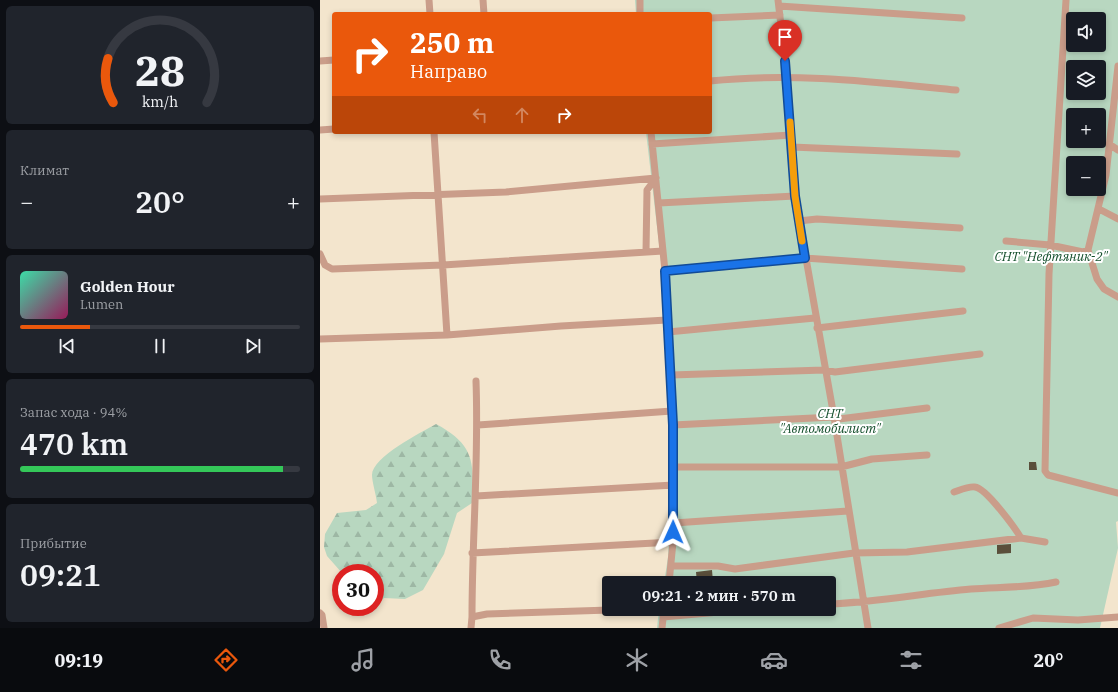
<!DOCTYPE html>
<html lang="ru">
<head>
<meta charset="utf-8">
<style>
	body { margin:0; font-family:"IBM Plex Serif",serif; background:#20242c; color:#f1f3f6; height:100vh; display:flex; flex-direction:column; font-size:15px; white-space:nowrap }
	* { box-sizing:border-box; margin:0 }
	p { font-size:13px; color:#9ea1a6 }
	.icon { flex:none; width:22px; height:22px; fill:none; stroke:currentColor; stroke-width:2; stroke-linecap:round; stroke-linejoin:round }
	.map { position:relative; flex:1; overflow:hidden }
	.sheet { display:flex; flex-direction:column; gap:6px; padding:6px; background:#0d0f14; width:320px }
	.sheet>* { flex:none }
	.guide { position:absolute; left:12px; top:12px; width:380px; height:122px; border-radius:4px; box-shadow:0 2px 6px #0003; background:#ea580c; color:#fff; overflow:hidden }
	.buttons { position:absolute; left:746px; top:12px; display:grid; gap:8px }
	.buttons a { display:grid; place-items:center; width:40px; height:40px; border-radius:4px; background:#171b24; box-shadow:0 2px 6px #0003; font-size:20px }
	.speed { position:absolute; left:12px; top:564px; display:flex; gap:8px; font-size:20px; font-weight:700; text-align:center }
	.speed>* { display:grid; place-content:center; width:52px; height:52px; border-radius:50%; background:#171b24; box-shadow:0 2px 6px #0003; line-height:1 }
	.speed .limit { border:6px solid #d22; background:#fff; color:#111 }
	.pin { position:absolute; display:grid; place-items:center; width:34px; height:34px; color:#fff; margin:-41px -17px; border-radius:50% 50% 50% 0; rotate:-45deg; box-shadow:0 0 4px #0007 }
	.pin .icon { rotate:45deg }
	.me { position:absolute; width:44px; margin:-22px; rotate:1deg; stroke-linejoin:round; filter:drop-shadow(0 0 3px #0008) }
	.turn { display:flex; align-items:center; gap:14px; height:84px; padding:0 12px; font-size:18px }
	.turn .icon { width:52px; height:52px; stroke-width:2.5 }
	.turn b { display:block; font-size:28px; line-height:34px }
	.lanes { display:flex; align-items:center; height:38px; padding:0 12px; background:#0003; justify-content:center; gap:20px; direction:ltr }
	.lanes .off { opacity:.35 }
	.big { font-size:30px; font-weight:600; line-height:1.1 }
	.sheet .card { flex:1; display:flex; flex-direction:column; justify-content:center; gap:6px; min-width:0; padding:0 14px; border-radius:6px; background:#20242c }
	.sheet .dial { align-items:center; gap:0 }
	.dial svg { height:104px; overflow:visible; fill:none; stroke:#363941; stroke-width:7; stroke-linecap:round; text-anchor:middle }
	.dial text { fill:#f1f3f6; stroke:none }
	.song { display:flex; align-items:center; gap:12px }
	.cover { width:48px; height:48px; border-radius:6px; background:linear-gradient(135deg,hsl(160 70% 55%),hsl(330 70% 35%)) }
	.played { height:4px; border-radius:2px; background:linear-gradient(90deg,#ea580c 25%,#363941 25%) }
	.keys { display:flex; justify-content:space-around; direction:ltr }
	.heat { display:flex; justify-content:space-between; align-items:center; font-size:22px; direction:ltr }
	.charge { height:6px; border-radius:3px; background:linear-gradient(90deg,#34c759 94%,#363941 0) }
	.trip { position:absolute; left:282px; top:576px; width:234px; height:40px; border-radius:4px; background:#171b24; box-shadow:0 2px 6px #0003; font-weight:600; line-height:40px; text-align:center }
	.menu { display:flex; height:64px; justify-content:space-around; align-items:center; background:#090b0e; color:#9ea1a6 }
	.menu .icon { width:28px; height:28px }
	.menu .current { color:#ea580c }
	.menu b { font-size:18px; color:#f1f3f6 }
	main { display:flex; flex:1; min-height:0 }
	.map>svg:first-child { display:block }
</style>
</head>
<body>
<main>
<section class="sheet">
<div class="card dial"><svg viewBox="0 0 100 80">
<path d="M14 69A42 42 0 1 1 86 69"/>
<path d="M14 69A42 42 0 0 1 10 35" stroke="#ea580c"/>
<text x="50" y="56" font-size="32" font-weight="700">28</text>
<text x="50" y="72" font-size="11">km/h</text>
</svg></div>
<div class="card"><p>Климат</p>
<div class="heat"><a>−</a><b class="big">20°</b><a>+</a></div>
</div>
<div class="card">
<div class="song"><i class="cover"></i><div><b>Golden Hour</b><p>Lumen</p></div></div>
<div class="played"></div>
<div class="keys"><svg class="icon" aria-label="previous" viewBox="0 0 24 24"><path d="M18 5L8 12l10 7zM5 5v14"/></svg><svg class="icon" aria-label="pause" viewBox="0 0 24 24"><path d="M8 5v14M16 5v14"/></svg><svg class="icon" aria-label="next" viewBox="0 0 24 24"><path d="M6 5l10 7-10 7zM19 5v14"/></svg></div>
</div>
<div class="card"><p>Запас хода · 94%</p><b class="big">470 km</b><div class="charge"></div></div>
<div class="card"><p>Прибытие</p><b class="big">09:21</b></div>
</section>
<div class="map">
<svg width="798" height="628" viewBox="0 0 798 628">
	<defs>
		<pattern id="forest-firs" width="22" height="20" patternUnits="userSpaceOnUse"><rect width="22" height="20" fill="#b8d7c0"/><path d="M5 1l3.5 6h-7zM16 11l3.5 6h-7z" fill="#9db7a4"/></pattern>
	</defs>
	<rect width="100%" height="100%" fill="#f3e5cd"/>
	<path fill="url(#forest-firs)" d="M 116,424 C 155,445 154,462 152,503 L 137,513 L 124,554 L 103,590 L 85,599 L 64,598 L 55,605 L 55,573 L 48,573 L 43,567 L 22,573 L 7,556 L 4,547 L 5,534 L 17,513 L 46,510 L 57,503 C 56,494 52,482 52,475 C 52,457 102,432 116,424 Z"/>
	<path fill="#b8d7c0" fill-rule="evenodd" d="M 315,0 L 798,0 L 798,521 L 796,522 L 798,548 L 780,628 L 337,628 L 339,609 L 509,609 L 509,583 L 344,583 L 348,557 L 351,491 L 342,270 L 326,132 L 390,132 L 390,14 L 316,14 ZM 753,19 L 779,19 L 779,45 L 753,45 ZM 753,67 L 779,67 L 779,93 L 753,93 ZM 753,115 L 779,115 L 779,141 L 753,141 ZM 753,163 L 779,163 L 779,189 L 753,189 Z"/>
	<path fill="#5a4f3b" d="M 709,462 L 716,462 L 717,470 L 709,470 Z
		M 691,544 L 691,553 L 677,554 L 677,545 Z
		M 392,570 L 393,582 L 377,583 L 376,572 Z"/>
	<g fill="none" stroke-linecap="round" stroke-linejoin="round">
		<path stroke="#ca9d8a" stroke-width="7" d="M 109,0 L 110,14
			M 163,0 L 164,14
			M 320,0 L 320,14
			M 458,0 L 467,76 L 475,196 L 514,417 L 548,628
			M 746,0 L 729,274 L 725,471 L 728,475 L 798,493
			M 459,6 L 642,18
			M 390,18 L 460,15
			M 0,61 L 14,60
			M 798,66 L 786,175 L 768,250 L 777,279 L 784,289 L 798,297
			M 390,81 C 472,72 554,82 636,90
			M 0,130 L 14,129
			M 114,132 L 127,335
			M 331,132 L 345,271 L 353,425 L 353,542 L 349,583
			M 332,144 L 471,135
			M 789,144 L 798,150
			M 472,147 L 637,154
			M 0,199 L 186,192 L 336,178
			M 339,203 L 475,196
			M 779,209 L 798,219
			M 479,221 L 497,219 L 640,228
			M 686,241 L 730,245 L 763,252 L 768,250
			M 326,252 L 327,190 L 336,178
			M 0,254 L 5,265 L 12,269 L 123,265 L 343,251
			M 345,271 L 485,258 L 642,269
			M 497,328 L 643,311
			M 348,332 L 495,318
			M 0,339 L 127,335 L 241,326 L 347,320
			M 351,375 L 504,370 L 515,372 L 660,354
			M 158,425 L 352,411
			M 353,425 L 514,417 L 519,419 L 607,408
			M 354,467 L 521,467 L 552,459 L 607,455
			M 634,492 C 640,490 649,486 655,487 C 666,488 695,528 701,538
			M 156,496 L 354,485
			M 354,523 L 528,511
			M 152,553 L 353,542
			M 351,566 L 398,566 L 415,569 L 534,553 L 587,552 L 701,538 L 725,542
			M 509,604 C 557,602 604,593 651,589 C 680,587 708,588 736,582
			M 0,613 L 2,615 L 4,628
			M 152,617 C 152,538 159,460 156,381
			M 343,617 L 433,609
			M 151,628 L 152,617 L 167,614 L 321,609
			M 342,628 L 344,609
			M 679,628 L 713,618 L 758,620 L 798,617"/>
	</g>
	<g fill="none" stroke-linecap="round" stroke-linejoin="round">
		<defs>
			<path id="route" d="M 353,532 L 353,425 L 345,271 L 485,258 L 475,196 L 465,61"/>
		</defs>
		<use href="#route" stroke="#114b97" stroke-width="10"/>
		<use href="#route" stroke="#1a73e8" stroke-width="7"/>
		<path stroke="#f59e0b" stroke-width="7" d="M 470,122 L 475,196 L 482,241"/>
	</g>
	<g text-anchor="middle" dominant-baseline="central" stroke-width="4" stroke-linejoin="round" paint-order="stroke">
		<g font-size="13" font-style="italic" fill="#134e2b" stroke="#fff">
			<text x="731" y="256">СНТ "Нефтяник-2"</text>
			<text x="510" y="413">СНТ<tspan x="510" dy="15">"Автомобилист"</tspan></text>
		</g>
	</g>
</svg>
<div class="buttons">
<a><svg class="icon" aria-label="sound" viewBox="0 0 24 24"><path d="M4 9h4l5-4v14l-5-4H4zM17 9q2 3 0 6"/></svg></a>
<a><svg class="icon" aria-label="layers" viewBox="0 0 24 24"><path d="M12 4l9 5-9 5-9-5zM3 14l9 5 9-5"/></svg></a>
<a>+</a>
<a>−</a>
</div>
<div class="speed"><div class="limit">30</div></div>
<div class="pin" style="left:465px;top:61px;background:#d93025"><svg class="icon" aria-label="arrive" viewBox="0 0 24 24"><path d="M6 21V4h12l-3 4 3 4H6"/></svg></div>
<svg class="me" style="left:353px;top:532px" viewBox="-20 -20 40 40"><path d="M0-17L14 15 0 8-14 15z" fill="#1a73e8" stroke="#fff" stroke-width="4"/></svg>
<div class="trip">09:21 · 2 мин · 570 m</div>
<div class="guide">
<div class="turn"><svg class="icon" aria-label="right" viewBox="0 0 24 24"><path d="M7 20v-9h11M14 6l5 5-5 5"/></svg><div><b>250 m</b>Направо</div></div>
<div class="lanes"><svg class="icon off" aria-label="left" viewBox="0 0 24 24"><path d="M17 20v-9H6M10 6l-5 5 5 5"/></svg><svg class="icon off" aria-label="ahead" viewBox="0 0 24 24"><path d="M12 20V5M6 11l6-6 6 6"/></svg><svg class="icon" aria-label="right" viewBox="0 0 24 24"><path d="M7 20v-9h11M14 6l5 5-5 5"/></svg></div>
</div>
</div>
</main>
<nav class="menu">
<b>09:19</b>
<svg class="icon current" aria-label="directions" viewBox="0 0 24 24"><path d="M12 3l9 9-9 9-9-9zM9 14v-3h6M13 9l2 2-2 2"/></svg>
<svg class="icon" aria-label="music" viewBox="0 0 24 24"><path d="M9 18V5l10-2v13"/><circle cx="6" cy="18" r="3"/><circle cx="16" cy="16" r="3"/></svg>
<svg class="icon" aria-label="phone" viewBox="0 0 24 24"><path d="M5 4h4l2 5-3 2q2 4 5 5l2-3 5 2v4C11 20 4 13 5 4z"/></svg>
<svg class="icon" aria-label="climate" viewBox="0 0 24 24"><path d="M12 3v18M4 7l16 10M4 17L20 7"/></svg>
<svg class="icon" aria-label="car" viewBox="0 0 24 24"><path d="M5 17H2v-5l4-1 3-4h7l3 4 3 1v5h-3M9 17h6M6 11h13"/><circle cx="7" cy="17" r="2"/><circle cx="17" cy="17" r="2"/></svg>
<svg class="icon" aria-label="filters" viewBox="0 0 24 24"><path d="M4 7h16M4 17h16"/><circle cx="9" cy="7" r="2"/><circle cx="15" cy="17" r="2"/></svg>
<b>20°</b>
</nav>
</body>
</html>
